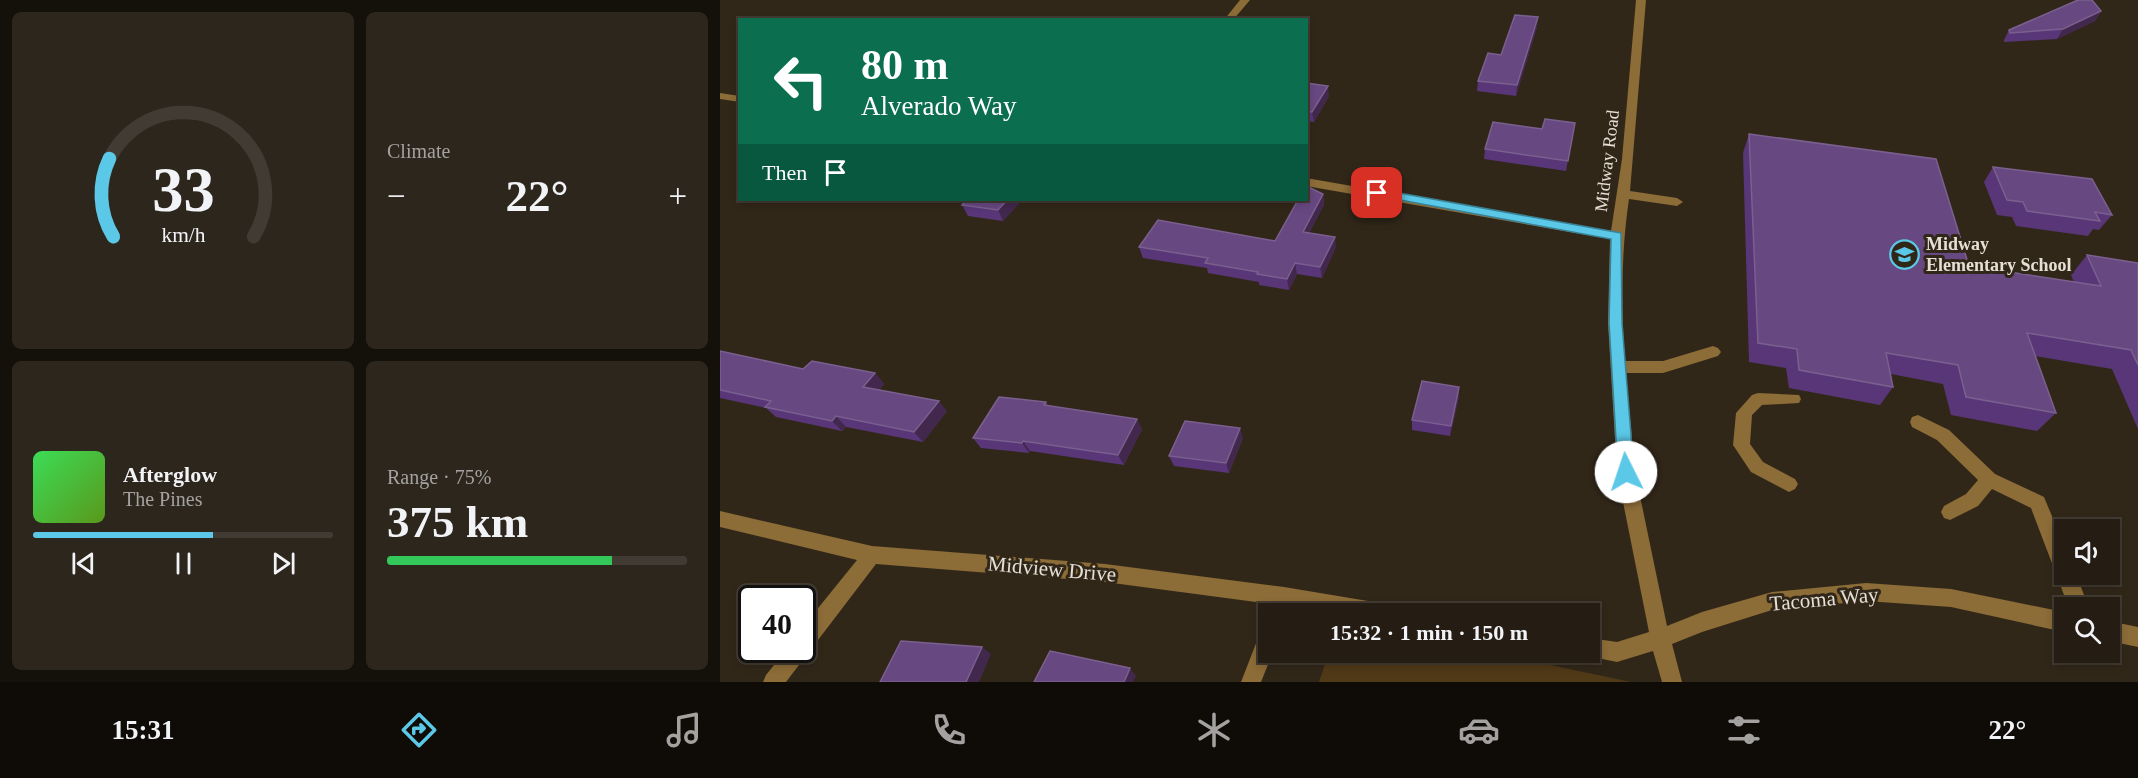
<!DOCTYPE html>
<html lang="en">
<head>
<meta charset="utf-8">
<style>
	body { margin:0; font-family:Georgia,serif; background:#2d261c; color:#f1f3f6; height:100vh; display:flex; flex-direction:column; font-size:22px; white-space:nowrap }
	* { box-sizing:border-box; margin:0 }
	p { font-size:20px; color:#a3a2a0 }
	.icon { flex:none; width:33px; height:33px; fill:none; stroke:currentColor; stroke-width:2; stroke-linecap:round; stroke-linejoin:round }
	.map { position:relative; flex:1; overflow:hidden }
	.side { display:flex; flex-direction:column; gap:12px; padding:12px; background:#14100a; width:720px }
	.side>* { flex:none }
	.hud { position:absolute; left:18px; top:18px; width:570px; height:183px; border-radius:0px; box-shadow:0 3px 9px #0003,0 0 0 2px #423b33; background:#0b6e4f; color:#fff; overflow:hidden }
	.buttons { position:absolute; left:1334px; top:519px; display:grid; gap:12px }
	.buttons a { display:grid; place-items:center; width:66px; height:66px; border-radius:0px; background:#251d13; box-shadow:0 3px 9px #0003,0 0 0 2px #423b33; font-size:30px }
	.speed { position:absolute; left:18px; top:585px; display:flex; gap:12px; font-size:30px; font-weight:700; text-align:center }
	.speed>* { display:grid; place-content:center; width:78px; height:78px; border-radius:50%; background:#251d13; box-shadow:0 3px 9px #0003,0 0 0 2px #423b33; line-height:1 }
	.speed .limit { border:3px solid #111; border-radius:9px; background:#fff; color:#111 }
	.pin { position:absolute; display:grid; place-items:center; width:51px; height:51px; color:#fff; margin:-26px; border-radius:12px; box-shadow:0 3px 9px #0006 }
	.me { position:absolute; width:66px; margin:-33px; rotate:356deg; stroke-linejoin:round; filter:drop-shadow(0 0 4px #0008) }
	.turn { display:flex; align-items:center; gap:21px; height:126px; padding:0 24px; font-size:27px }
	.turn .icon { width:78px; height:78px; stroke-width:2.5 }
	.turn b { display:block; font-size:42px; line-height:51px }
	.then { display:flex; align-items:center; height:57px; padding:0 24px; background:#0003; gap:12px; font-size:22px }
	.big { font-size:45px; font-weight:700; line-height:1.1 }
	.side .card { flex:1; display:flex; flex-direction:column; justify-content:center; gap:9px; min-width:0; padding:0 21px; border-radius:9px; background:#2d261c }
	.side .dial { align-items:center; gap:0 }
	.dial svg { height:156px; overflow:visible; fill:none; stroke:#423b33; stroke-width:7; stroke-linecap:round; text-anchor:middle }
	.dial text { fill:#f1f3f6; stroke:none }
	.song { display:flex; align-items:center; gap:18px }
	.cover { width:72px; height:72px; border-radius:9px; background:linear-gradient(135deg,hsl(130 70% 55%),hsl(90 70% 35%)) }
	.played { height:6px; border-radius:3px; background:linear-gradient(90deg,#5ac8e6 60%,#423b33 60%) }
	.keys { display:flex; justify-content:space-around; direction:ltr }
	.heat { display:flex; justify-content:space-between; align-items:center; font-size:33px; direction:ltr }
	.charge { height:9px; border-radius:4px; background:linear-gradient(90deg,#34c759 75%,#423b33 0) }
	.side .tiles { flex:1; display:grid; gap:12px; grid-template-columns:repeat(2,1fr) }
	.trip { position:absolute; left:538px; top:603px; width:342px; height:60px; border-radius:0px; background:#251d13; box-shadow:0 3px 9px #0003,0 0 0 2px #423b33; font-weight:700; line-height:60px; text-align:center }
	.dock { display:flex; height:96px; justify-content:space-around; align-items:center; background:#0f0c08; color:#a3a2a0 }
	.dock .icon { width:42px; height:42px }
	.dock .current { color:#5ac8e6 }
	.dock b { font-size:27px; color:#f1f3f6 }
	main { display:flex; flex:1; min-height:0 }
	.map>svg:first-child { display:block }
</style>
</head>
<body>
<main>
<section class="side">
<div class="tiles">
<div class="card dial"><svg viewBox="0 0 100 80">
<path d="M14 69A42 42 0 1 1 86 69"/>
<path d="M14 69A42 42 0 0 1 12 29" stroke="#5ac8e6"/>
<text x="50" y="56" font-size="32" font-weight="700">33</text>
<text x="50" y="72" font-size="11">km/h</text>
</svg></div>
<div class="card"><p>Climate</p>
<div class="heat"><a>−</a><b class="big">22°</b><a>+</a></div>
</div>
<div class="card">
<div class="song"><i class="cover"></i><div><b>Afterglow</b><p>The Pines</p></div></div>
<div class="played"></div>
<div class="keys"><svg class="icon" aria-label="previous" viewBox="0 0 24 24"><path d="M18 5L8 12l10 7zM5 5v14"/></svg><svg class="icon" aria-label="pause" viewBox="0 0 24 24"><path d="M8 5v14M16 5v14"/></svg><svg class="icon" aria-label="next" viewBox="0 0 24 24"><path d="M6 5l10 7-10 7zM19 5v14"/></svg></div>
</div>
<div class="card"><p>Range · 75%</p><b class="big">375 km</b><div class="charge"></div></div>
</div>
</section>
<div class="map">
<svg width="1418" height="682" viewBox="0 0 1418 682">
	<rect width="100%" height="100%" fill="#312719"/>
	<path fill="#503917" d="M 609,652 L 773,653 L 911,682 L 599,682 Z"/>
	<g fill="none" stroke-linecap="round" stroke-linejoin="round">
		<path fill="#8c6c37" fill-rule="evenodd" d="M 520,0 L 530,0 L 513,20 L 504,20 Z
			M 916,0 L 926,0 L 910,191 L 957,198 L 963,202 L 957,206 L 909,199 C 901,253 901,307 905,361 L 943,361 L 993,346 L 998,348 L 1001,352 L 998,356 L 943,373 L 906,373 L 915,472 L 947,626 L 982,612 L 1052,592 L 1146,583 L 1231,589 L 1344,612 L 1344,632 L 1231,607 L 1146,601 L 1052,610 L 982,632 L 952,644 L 962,682 L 942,682 L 933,651 L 897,662 L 863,655 L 862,652 L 870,652 L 870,638 L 897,642 L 929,632 L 897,472 L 888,323 L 890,239 L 586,186 L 586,178 L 891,231 L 902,159 Z
			M 0,93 L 20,96 L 20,102 L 0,99 Z
			M 1038,393 L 1079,395 L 1081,399 L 1079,403 L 1042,405 L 1032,415 L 1030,444 L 1043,462 L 1075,479 L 1078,484 L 1075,489 L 1069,492 L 1031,472 L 1013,445 L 1016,413 L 1032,395 Z
			M 1198,415 L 1229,430 L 1275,474 L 1324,497 L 1344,545 L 1344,574 L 1356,574 L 1369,608 L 1349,608 L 1311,508 L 1272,489 L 1258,506 L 1230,520 L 1224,518 L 1221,512 L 1224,506 L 1246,494 L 1258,480 L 1217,440 L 1192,427 L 1190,422 L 1192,417 Z
			M 0,511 L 152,546 L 385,564 L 564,587 L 666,604 L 673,607 L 676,614 L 609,614 L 570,606 L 567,614 L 549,614 L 549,618 L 547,614 L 551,604 L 385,582 L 156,564 L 66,682 L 43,682 L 46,675 L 66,650 L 82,650 L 82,628 L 137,560 L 0,527 Z
			M 1389,621 L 1418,627 L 1418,647 L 1389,641 Z
			M 549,625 L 549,652 L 553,652 L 541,682 L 521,682 L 542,628 Z"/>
	</g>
	<path fill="#583677" d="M 1381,11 L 1375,21 L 1337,39 L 1284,42 L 1284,40 L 1289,30 Z
		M 817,27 L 796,96 L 757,91 L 758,81 L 781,55 Z
		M 586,83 L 609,96 L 594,122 L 586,121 Z
		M 855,123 L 846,171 L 764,159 L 765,149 L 822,129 Z
		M 1029,134 L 1249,266 L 1354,282 L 1351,275 L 1367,255 L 1418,263 L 1418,429 L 1392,369 L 1315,356 L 1336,413 L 1317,431 L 1231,415 L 1223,384 L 1171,374 L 1173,387 L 1160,405 L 1069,388 L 1066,368 L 1029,362 L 1023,153 Z
		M 1273,167 L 1392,215 L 1379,230 L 1373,229 L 1368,236 L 1296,226 L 1292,217 L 1277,215 L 1264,182 Z
		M 603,194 L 604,205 L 589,233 L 616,247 L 602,278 L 577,274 L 569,290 L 539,285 L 539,282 L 488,273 L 487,268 L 423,258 L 419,247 L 555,241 Z
		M 302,200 L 283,221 L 248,216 L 242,205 Z
		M 0,351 L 83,369 L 155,373 L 164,384 L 159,390 L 227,411 L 203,442 L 126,427 L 122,431 L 56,417 L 46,408 L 0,398 Z
		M 739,397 L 730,436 L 692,430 L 692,420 Z
		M 326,402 L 328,406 L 422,429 L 404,465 L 310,451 L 309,453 L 261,448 L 253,438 Z
		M 523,438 L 509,473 L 454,466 L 449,456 Z"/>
	<path fill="#42284d" d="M 1381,11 L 1375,21 L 1337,39 L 1343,29 Z
		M 818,17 L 817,27 L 796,96 L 797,85 Z
		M 608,86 L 609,96 L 594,122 L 592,112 Z
		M 603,194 L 604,205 L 584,242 L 583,232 Z
		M 287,200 L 302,200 L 283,221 L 278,210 Z
		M 615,237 L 616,247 L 602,278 L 600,267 Z
		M 575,263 L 577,274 L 569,290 L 567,279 Z
		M 155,373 L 164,384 L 152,397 L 143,387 Z
		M 739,387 L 739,397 L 730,436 L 731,426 Z
		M 219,401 L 227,411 L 203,442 L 194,432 Z
		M 116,416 L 126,427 L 122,431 L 112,421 Z
		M 417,419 L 422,429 L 404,465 L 398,455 Z
		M 520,428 L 523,438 L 509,473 L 506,463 Z
		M 303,441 L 310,451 L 309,453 L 302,443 Z
		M 262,647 L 271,654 L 259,682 L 246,682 Z
		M 410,668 L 416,676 L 413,682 L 404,682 Z"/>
	<path fill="#674881" stroke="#7b608f" stroke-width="1.5" d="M 1358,0 L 1372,0 L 1381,11 L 1343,29 L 1290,33 L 1289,30 Z
		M 795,15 L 818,17 L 797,85 L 758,81 L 768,53 L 781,55 Z
		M 586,83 L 608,86 L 592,112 L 586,111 Z
		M 825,119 L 855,123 L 848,161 L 765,149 L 773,122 L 822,129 Z
		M 1029,134 L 1216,159 L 1249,266 L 1381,286 L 1367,255 L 1418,263 L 1418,365 L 1411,350 L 1307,333 L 1336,413 L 1246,397 L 1238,365 L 1166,353 L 1173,387 L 1079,370 L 1077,349 L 1038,343 Z
		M 1273,167 L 1372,179 L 1392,215 L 1375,212 L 1380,221 L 1307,211 L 1303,202 L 1287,200 Z
		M 586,186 L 603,194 L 583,232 L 615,237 L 600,267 L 575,263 L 567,279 L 537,274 L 538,272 L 485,263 L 488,258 L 419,247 L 438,220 L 555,241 L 578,200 L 586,200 Z
		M 247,200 L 287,200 L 278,210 L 242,205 Z
		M 0,351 L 83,369 L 92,361 L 155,373 L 143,387 L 219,401 L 194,432 L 116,416 L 112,421 L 45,407 L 51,401 L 0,390 Z
		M 702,381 L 739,387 L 731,426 L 692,420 Z
		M 279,397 L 326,402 L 324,405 L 417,419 L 398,455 L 303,441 L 302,443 L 253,438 Z
		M 465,421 L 520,428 L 506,463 L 449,456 Z
		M 181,641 L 262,647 L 246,682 L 160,682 Z
		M 330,651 L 410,668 L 404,682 L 314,682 Z"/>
	<path fill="#5ac8e6" stroke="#3a8296" stroke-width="1.5" d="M 657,189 L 901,233 L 902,323 L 914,472 L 912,477 L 900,477 L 898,472 L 889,323 L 891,239 L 653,195 L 651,193 Z"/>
	<defs>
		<symbol id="school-ring" viewBox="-11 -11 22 22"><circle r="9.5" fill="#312719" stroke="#5ac8e6" stroke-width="1.5"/><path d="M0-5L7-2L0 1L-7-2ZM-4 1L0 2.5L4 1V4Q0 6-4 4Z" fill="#5ac8e6"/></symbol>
	</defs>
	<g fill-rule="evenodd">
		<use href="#school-ring" x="1168" y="238" width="33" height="33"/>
	</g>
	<g text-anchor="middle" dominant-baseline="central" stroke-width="6" stroke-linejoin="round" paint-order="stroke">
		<g font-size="18" fill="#e6dfd6" stroke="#312719">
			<text transform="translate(887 161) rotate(-83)">Midway Road</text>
		</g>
		<g font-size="18" font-weight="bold" fill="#e6dfd6" stroke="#312719" text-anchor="start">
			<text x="1206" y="244">Midway<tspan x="1206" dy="21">Elementary School</tspan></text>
		</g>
		<g font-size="21" fill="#e6dfd6" stroke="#312719">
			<text transform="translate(332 569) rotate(5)">Midview Drive</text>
			<text transform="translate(1104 599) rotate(-5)">Tacoma Way</text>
		</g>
	</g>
</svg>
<div class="buttons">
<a><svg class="icon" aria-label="sound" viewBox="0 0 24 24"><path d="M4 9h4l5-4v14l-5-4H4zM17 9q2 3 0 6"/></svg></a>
<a><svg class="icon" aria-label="search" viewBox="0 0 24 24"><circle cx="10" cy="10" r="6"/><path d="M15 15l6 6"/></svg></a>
</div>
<div class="speed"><div class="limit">40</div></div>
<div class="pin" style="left:657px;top:193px;background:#d93025"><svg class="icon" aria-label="arrive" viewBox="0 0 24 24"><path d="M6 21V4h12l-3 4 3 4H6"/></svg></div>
<svg class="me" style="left:906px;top:472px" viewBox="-20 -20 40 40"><circle r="19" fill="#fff"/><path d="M0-13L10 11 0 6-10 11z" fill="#5ac8e6"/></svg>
<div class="trip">15:32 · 1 min · 150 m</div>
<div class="hud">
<div class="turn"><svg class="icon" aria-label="left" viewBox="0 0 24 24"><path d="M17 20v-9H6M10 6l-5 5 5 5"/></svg><div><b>80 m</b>Alverado Way</div></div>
<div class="then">Then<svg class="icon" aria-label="arrive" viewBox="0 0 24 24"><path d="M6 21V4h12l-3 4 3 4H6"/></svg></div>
</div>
</div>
</main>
<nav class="dock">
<b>15:31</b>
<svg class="icon current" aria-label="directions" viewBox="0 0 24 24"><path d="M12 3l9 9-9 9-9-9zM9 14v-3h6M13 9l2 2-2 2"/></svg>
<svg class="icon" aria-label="music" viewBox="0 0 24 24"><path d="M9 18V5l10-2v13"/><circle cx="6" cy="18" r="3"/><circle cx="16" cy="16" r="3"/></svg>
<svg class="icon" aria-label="phone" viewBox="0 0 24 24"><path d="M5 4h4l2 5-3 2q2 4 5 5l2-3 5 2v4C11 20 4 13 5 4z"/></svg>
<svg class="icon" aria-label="climate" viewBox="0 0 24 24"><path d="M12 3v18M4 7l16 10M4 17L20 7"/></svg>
<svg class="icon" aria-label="car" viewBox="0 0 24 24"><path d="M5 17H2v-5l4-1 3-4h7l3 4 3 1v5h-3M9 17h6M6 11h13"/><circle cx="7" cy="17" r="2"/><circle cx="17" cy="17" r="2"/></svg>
<svg class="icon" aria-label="filters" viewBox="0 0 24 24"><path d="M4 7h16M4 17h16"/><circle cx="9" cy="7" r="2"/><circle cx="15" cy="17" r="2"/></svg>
<b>22°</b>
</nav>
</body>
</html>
